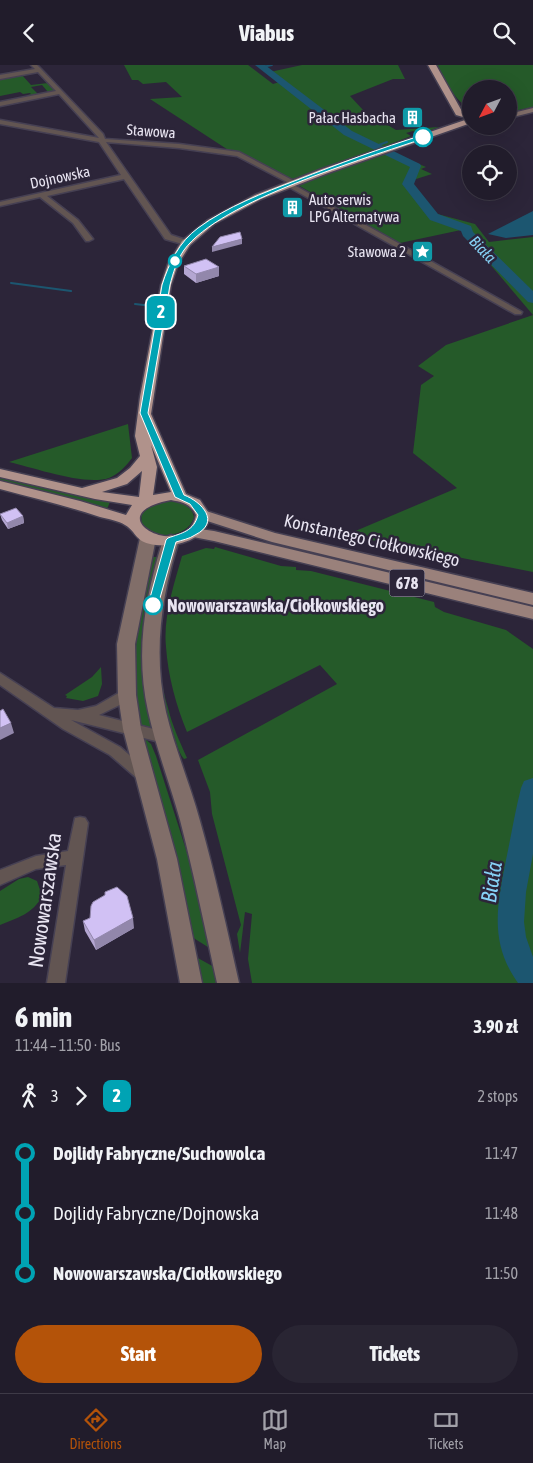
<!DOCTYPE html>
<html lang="en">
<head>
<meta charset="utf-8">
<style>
  :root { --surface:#211c2b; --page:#292533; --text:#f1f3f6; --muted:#a2a1a9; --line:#3e3a47; --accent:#b45309 }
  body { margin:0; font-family:"Asap Condensed",sans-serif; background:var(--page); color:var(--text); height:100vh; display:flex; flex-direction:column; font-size:19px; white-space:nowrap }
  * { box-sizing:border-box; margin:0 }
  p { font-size:16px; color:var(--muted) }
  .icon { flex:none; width:28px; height:28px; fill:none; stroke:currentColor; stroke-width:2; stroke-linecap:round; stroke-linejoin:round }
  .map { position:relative; height:918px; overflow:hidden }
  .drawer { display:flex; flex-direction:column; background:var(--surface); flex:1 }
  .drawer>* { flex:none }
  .badge { padding:0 10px; border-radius:8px; font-size:18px; line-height:32px }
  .needle { width:32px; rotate:229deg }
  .buttons { position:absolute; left:462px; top:15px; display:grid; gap:10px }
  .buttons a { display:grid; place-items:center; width:55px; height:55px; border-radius:50%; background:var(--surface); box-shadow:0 5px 20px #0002,0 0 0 1px var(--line); font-size:25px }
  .map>.badge { position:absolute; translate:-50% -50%; box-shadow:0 0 0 2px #fff }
  .legs { display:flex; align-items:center; gap:8px; height:55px; padding:0 15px; font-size:16px }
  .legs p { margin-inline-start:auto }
  .headline { display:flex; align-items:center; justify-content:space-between; height:85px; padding:0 15px }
  h1 { font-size:28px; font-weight:800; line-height:38px }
  .action { display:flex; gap:10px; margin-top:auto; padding:10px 15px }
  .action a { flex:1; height:58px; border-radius:30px; background:var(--accent); color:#fff; font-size:20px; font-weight:800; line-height:58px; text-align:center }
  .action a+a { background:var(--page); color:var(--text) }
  ul { padding:0 15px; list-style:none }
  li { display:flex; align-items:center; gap:18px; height:60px; font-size:19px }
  li i { display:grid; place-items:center; width:8px; height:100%; margin:0 6px; background:currentColor }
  li i::after { content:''; width:12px; height:12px; margin:-6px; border:4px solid; border-radius:50%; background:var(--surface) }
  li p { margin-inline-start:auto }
  li:first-child i { background:linear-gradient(#0000 50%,currentColor 0) }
  li:last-child i { background:linear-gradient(currentColor 50%,#0000 0) }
  header { display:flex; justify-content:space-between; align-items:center; height:65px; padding:0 15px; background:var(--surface); font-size:22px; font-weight:800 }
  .menu { display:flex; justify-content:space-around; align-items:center; height:70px; border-top:1px solid var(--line); background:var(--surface); font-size:14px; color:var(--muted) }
  .menu a { display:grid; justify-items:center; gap:2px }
  .menu .current { color:var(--accent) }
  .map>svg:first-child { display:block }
  .green { fill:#255a29 }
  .water { fill:#1c5670 }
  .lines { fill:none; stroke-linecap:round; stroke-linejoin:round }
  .stream { stroke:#1c5670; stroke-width:2 }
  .river { fill:#1c5670; fill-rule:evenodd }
  .street-casing { stroke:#464053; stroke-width:3 }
  .secondary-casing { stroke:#464053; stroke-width:3 }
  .primary-casing { stroke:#464053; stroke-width:3 }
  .highway-casing { stroke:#464053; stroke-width:3 }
  .street { fill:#625552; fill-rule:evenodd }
  .secondary { fill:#816e69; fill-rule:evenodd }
  .primary { fill:#9a817b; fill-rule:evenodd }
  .highway { fill:#b0928b; fill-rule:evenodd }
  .wall { fill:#b4a6d2 }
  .shaded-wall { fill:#9287ab }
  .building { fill:#d1c1f4; stroke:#9287ab }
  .line-1 { fill:#00a3b4; stroke:#fff }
  .stop-1-dot { fill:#fff; stroke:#00a3b4; stroke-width:2.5 }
  .labels { text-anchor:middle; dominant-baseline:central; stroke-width:5; stroke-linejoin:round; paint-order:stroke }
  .far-poi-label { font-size:15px; fill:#e8e4f1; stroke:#2c2539; text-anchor:end }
  .far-street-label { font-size:15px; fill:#e8e4f1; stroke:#2c2539 }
  .far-water-label { font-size:16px; font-style:italic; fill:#86d1f5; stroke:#2c2539 }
  .shield { fill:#2c2539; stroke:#b0abba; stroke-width:1 }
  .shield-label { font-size:16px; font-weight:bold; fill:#e8e4f1 }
  .street-label { font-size:18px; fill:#e8e4f1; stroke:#2c2539 }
  .stop-label { font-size:18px; font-weight:bold; fill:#e8e4f1; stroke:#2c2539; text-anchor:start }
  .near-street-label { font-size:21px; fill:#e8e4f1; stroke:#2c2539 }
  .near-water-label { font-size:22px; font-style:italic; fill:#86d1f5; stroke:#2c2539 }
</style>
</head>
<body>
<header><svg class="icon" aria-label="back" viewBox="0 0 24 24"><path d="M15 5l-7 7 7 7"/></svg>Viabus<svg class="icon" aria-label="search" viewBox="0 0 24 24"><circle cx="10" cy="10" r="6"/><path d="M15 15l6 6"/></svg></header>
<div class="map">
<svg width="533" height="918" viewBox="0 0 533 918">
  <rect width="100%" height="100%" fill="#2c2539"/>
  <path class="green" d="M124 0H248L273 19 283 16 270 7 302 0H398L405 14H393L350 31 364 46 396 65 439 62 420 69 413 66 406 68 411 71 381 83 426 102 421 104 432 109 413 115 409 120 430 147 475 159 489 177 533 172V507L346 470 457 423 413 388 421 320 434 311 418 301 446 280 533 250 461 165 400 178 296 119 287 117 239 92 150 34 182 32 166 17 143 19 138 15H132Z
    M435 0H533V42L509 47V24H471V44C457 39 443 13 435 0Z
    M22 10 31 20 48 18 56 27 39 28 48 27 42 20 31 22 38 29 29 31 28 30 31 29 30 28 23 29 20 27 0 31V14Z
    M128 359 132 393C126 401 119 409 109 413 85 421 35 403 9 397Z
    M0 413 82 432 110 437 107 444 0 416Z
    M164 436C176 436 191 437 194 452 190 468 167 474 152 468 149 466 145 463 142 461L141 449 146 443Z
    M215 482 281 501 296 502V505L311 506 434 537 435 542 444 547 506 565 533 584V918H252L248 894 252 849 245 847 240 888 237 869 241 860 212 749 210 727 198 695 337 619 320 600 187 667C176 640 168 611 166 582 163 552 174 519 182 491L206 483 214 484Z
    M153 492H159C154 510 148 527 145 545 137 587 144 627 155 667L141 661C129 597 137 554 153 492Z
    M167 510 169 511C159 557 154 596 168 643 172 660 180 677 187 693L184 694C178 687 176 675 172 666 152 612 154 566 167 510Z
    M101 602 102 619 98 631 83 636 66 633 67 631 65 630 92 612Z
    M143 672 151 679 156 691 198 822 211 884 192 872Z
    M28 812 37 816 42 831C33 849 17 853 0 860V826L19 814Z
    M196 892 214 902 217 918H201Z"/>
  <path class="water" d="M533 146V170L506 173 488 169Z"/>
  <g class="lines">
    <path class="stream" d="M262 2 272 0
      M376 81 387 77
      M11 218 71 226
      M135 239 152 241"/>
    <path class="river" d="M255 0H265L352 66 420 99 421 101 414 119 438 149 471 161 473 167 533 226V238L528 237 463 171 461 166 430 155 402 119 410 102 344 70Z
      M533 713V789L526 827 524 857 526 872 533 892V918H518C489 877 497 841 506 795 511 771 515 747 521 723L524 716Z"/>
    <defs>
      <path id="street" d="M31 0H37L41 4 103 69 105 74 179 79 239 87 296 117 297 118 294 120 522 247 521 249H515L287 121 286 120 289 118 237 91 179 83 106 77 171 170 189 176 190 178 186 180 165 174 124 114 47 131 78 155 93 174 89 176H86L73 158 40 132 0 141V137L121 110 99 77 0 59V55L99 73 59 29 0 41V37L56 26 38 7 0 14V10L35 4Z
        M0 608 54 643 78 645 96 641 122 626 127 625 132 626 134 630 132 634 99 650 169 668 171 672 169 676 164 678 71 655 120 682 149 707 151 711 149 715 144 717 139 715 110 690 63 664 0 620Z
        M80 752 85 753 88 758 65 918H47L66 800 36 804 0 820V805L36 791 68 786 75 753Z"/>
      <path id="secondary" d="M533 43V47L509 53V49Z
        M148 468 153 470 156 473 135 579 136 630 141 664 177 794 202 918H180L157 794 123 664 118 630 117 579 140 473 143 470Z
        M171 470 176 472 179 475C161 532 153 588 166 647 175 684 190 719 200 756 215 809 227 864 239 918H217C205 864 194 809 180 755 170 719 156 683 148 646 135 587 145 532 163 475L166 472Z"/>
      <path id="primary" d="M203 445 275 468 533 528V540L272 477 198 453 196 450 198 447Z
        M193 463 214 466 533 542V554L214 476 188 471 185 468 188 465Z"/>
      <path id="highway" d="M428 0H436L464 50 463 52 456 50Z
        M465 55H471V58L328 108 261 134 214 159 190 180 178 199 171 220 151 349 186 429 200 435 210 450C206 475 178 482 156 480 135 478 137 467 125 460 119 456 108 454 100 452 67 441 34 433 0 424V416L80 436 126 450 132 440 95 434 0 412V404L82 423 117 413 130 403 140 391 135 371 140 332 161 220 168 199 182 176 208 155 255 130 322 104ZM151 380 171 427 153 430 157 402ZM142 406 139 432 102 427 127 419ZM171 435C182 437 191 439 196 450 187 499 92 450 171 435Z"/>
    </defs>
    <use href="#street" class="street-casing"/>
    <use href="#secondary" class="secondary-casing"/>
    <use href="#primary" class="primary-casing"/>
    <use href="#highway" class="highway-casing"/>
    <use href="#street" class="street"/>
    <use href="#secondary" class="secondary"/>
    <use href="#primary" class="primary"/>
    <use href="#highway" class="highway"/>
  </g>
  <path class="wall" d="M184 201 219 202V211L196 218 184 209Z
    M0 449 23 451 24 458 8 464 2 455Z
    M90 853 134 863 96 885 85 866 83 856Z"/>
  <path class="shaded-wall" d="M242 174V179L212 187V182Z
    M219 202V211L196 218V209Z
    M23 451 24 458 8 464 7 458Z
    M11 658 14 668 0 675V663Z
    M133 853 134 863 96 885 94 875Z"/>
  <path class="building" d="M240 167 242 174 212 182 220 172Z
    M206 194 219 202 196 209 184 201Z
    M16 443 23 451 7 458 0 449Z
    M3 644 11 658 0 663V646Z
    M117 822 127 831 133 853 94 875 83 856 90 853 91 841 93 837 105 830V827Z"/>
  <path class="line-1" d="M423 70 425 73C365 94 221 135 184 185 177 195 173 208 170 220L148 348 184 430C202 437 221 457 195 470 189 474 182 475 176 477L158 540 157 543H149L148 540 166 475 168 473C182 468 194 466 198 450L190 439 175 432 140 348 162 220C169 198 179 177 198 163 228 141 263 128 297 115 338 99 381 83 423 70Z"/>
  <defs>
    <symbol id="building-square" viewBox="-11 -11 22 22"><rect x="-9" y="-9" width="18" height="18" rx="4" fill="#0f9aa8" stroke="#2c2539"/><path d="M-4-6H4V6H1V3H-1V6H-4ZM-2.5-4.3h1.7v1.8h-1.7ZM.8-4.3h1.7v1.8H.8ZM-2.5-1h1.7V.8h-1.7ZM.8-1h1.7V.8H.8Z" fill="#fff"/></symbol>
    <symbol id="sight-square" viewBox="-11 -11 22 22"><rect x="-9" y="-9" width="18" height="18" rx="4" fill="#0f9aa8" stroke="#2c2539"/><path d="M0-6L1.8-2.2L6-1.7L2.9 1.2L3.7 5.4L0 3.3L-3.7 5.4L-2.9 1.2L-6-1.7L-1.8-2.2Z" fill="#fff"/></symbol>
  </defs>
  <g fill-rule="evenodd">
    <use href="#building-square" x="400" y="40" width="25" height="25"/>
    <use href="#building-square" x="280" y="130" width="25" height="25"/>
    <use href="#sight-square" x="410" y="174" width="25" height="25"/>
  </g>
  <g class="stop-1-dot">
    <circle cx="423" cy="72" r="9"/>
    <circle cx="175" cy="196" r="6"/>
    <circle cx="153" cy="540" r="9"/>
  </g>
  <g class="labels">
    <g class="far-poi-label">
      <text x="396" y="52">Pałac Hasbacha</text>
      <text x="309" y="134" text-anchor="start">Auto serwis<tspan x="309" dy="17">LPG Alternatywa</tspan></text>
      <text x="406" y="186">Stawowa 2</text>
    </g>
    <g class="far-street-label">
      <text transform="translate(151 66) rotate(4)">Stawowa</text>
      <text transform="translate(60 112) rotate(-12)">Dojnowska</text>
    </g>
    <g class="far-water-label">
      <text transform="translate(483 184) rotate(46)">Biała</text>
    </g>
    <rect class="shield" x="389.5" y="504.5" width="35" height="27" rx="4"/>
    <g class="shield-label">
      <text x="407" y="518">678</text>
    </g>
    <g class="street-label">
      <text transform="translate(372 475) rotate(13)">Konstantego Ciołkowskiego</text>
    </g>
    <g class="stop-label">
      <text x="167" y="540">Nowowarszawska/Ciołkowskiego</text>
    </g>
    <g class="near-street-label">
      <text transform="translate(44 835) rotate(-82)">Nowowarszawska</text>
    </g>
    <g class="near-water-label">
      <text transform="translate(491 817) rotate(-81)">Biała</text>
    </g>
  </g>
</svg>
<div class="buttons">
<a><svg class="needle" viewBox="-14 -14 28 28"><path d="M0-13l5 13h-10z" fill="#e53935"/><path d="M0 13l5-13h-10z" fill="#a2a1a9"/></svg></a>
<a><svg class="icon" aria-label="locate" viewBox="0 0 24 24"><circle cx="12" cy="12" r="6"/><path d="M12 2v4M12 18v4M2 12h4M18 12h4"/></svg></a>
</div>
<b class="badge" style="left:161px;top:247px;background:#00a3b4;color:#fff">2</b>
</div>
<section class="drawer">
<div class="headline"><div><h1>6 min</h1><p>11:44 – 11:50 · Bus</p></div><b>3.90 zł</b></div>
<div class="legs"><svg class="icon" aria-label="walk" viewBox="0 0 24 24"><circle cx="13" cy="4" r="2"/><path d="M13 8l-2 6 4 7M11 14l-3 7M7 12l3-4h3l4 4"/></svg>3<svg class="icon" aria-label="forward" viewBox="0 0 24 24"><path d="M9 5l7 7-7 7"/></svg><b class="badge" style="background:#00a3b4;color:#fff">2</b><p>2 stops</p></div>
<ul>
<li><i style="color:#00a3b4"></i><b>Dojlidy Fabryczne/Suchowolca</b><p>11:47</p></li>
<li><i style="color:#00a3b4"></i><span>Dojlidy Fabryczne/Dojnowska</span><p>11:48</p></li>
<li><i style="color:#00a3b4"></i><b>Nowowarszawska/Ciołkowskiego</b><p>11:50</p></li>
</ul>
<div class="action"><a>Start</a><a>Tickets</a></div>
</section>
<nav class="menu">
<a class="current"><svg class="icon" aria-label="directions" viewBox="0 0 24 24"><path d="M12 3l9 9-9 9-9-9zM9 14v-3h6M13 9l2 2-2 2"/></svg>Directions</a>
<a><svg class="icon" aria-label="map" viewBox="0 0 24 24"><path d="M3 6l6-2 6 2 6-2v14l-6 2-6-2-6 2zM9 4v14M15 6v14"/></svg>Map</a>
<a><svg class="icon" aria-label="tickets" viewBox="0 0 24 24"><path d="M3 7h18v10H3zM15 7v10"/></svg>Tickets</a>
</nav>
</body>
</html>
